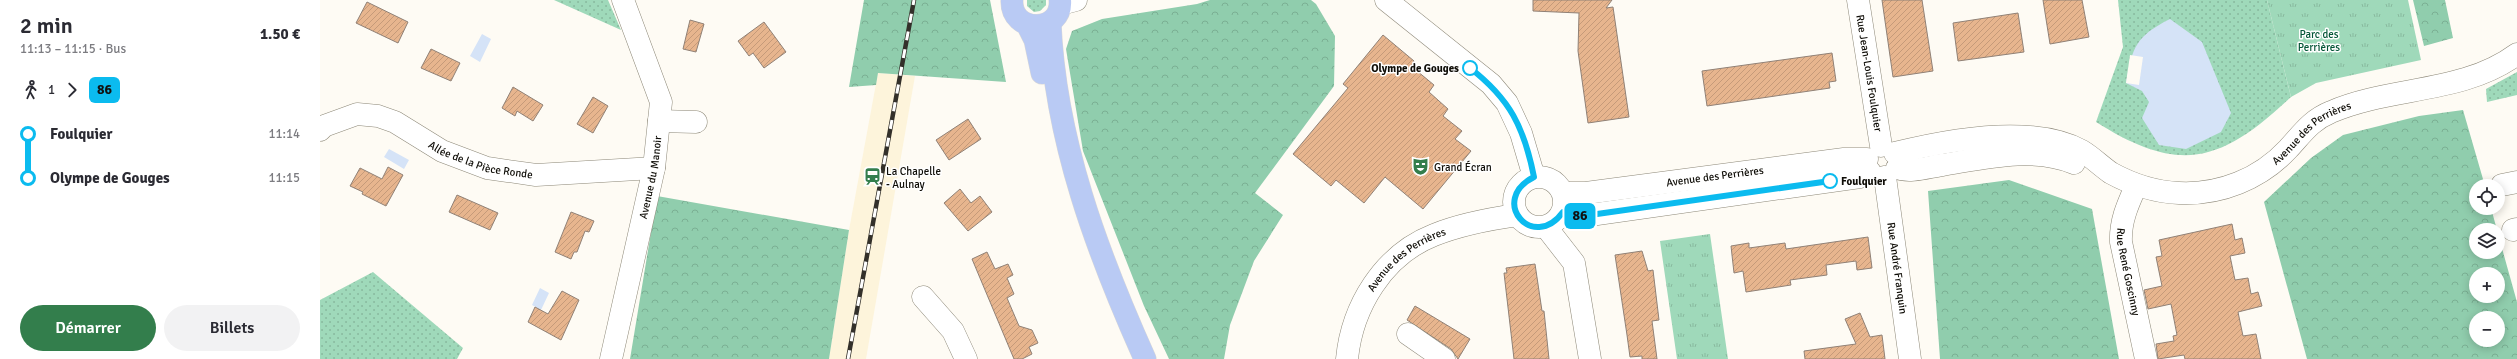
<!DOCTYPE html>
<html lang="fr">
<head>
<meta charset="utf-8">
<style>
  :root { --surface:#fff; --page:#f2f2f3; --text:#2b2b33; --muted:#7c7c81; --accent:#337e4c }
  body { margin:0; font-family:Signika,sans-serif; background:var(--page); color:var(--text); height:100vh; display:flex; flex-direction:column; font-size:15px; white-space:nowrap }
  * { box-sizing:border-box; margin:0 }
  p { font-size:13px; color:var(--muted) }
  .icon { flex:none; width:22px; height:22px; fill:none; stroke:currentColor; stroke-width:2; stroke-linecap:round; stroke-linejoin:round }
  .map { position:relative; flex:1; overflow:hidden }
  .drawer { display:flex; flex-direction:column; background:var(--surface); width:320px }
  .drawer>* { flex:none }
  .badge { padding:0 8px; border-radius:6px; font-size:14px; line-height:26px }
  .fabs { position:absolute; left:2149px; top:179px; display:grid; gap:8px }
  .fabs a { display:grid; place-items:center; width:36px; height:36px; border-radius:50%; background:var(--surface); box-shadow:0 2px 10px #0003; font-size:20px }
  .map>.badge { position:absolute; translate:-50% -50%; box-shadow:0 0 0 2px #fff }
  .legs { display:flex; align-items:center; gap:6px; height:44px; padding:0 20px; font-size:13px }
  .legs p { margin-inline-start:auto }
  .headline { display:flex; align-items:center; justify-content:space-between; height:68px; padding:0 20px }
  h1 { font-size:22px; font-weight:600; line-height:30px }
  .primary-button { display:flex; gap:8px; margin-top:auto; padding:8px 20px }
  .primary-button a { flex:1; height:46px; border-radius:24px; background:var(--accent); color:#fff; font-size:16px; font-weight:600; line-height:46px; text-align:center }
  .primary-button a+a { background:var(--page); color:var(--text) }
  ul { padding:0 20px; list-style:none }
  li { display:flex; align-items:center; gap:14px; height:44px; font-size:15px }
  li i { display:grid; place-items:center; width:6px; height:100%; margin:0 5px; background:currentColor }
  li i::after { content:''; width:10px; height:10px; margin:-5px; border:3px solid; border-radius:50%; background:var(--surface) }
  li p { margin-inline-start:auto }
  li:first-child i { background:linear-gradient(#0000 50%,currentColor 0) }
  li:last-child i { background:linear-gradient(currentColor 50%,#0000 0) }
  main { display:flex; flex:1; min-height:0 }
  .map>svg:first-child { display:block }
  .built { fill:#fdf4db }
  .grass { fill:url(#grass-dots) }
  .forest { fill:url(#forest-crowns); fill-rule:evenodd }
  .park { fill:url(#park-tufts) }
  .water { fill:#d5e3f7 }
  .pier { fill:#fefbf4 }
  .building { fill:url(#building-hatch); stroke:#908176 }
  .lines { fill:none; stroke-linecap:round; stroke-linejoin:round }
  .minor-casing { stroke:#8d8878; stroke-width:23 }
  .major-casing { stroke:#d9d8d7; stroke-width:23 }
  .minor { stroke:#fff; stroke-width:22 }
  .major { stroke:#b9caf4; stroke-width:22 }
  .rail-casing { stroke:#33302a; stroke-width:4.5 }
  .rail { stroke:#fff; stroke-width:3; stroke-dasharray:9; stroke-linecap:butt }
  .line-1-casing { stroke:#fff; stroke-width:9 }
  .line-1 { stroke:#0bbbef; stroke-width:6 }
  .stop-1-dot { fill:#fff; stroke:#0bbbef; stroke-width:2 }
  .labels { text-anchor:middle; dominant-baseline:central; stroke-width:3; stroke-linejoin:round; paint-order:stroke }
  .park-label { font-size:11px; fill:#045537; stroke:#fff }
  .stop-label { font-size:11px; font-weight:bold; fill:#0f0d07; stroke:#fff; text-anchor:end }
  .street-label { font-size:11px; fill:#0f0d07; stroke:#fff }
  .poi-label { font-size:11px; fill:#0f0d07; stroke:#fff; text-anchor:start }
</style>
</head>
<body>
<main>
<section class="drawer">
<div class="headline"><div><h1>2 min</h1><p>11:13 – 11:15 · Bus</p></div><b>1.50 €</b></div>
<div class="legs"><svg class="icon" aria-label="walk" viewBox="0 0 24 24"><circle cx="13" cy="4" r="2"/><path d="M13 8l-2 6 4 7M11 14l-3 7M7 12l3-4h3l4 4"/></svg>1<svg class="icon" aria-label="forward" viewBox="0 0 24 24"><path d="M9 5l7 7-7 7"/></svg><b class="badge" style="background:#0bbbef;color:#111">86</b></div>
<ul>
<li><i style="color:#0bbbef"></i><b>Foulquier</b><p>11:14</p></li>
<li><i style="color:#0bbbef"></i><b>Olympe de Gouges</b><p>11:15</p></li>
</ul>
<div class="primary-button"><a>Démarrer</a><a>Billets</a></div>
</section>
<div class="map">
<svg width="2197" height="359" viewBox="0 0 2197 359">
  <defs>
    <pattern id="grass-dots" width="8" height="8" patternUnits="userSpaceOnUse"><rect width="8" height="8" fill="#9fd9ba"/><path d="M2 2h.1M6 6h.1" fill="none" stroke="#88b99e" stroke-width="1.8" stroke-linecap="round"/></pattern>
    <pattern id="forest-crowns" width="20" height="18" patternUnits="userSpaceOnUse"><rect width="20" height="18" fill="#90cdad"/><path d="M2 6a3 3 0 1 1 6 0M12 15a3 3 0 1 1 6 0" fill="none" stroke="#7baf93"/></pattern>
    <pattern id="park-tufts" width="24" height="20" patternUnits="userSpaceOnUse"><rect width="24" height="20" fill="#9fd9ba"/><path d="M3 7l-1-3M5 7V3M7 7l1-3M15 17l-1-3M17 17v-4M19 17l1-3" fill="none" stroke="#88b99e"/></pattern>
    <pattern id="building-hatch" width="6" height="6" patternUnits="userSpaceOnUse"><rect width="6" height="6" fill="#e7b58e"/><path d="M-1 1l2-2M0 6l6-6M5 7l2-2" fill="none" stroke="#c59a79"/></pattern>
  </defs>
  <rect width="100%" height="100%" fill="#fefbf4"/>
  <path class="built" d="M558 73 595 76 546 359H509L529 230Z"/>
  <path class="grass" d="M234 0H288L301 30Z
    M707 0H726V5L720 11 714 12 707 6Z
    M1798 0H1947L1971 97C1901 163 1860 175 1776 122L1803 47Z
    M2197 72V95L2167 102 2166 89Z
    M53 272 143 348 137 359H0V300Z"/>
  <path class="forest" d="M544 0H670L686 82 558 73 556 85 529 87Z
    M890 0H991L996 4 1015 36 1014 86 935 193 963 215 934 261 910 325 904 359H849L824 306 763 151 746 49 752 31 782 19 877 4Z
    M2093 0H2125L2133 38 2104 46Z
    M2143 110 2165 186H2156V208H2171L2177 230H2156V252H2178V234L2197 302V359H1987L1944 202 1991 158 2023 135 2099 116ZM2156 274H2178V296H2156ZM2156 318H2178V340H2156Z
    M1689 180 1772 209 1799 359H1620L1608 191Z
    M337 196 529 230 509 359H310Z"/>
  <path class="park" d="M1947 0H2088L2101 60 1996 83 1971 97Z
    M1390 234 1408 359H1357L1340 241Z"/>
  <path class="water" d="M1850 19 1882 42 1911 113 1901 132 1866 149 1839 145 1822 118 1829 102 1822 91 1806 83C1812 47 1816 36 1850 19Z
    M162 34 171 39 160 62 150 56Z
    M69 149 89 160 84 169 64 157Z
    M220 288 229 293 221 310 212 305Z"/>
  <path class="pier" d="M1810 55 1823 57 1819 85 1806 83Z"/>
  <path class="building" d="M1213 0H1292L1286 8 1293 7 1309 117 1268 123 1258 51 1259 13 1213 11Z
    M1562 0H1602L1613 71 1573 77Z
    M1723 0H1762L1769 37 1730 44Z
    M47 2 88 22 78 43 36 23Z
    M1698 13 1704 52 1638 61 1633 23Z
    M370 20 384 24 376 52 363 49Z
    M444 22 466 52 444 68 433 53 429 56 418 41Z
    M1063 35 1094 61 1091 66 1114 85 1109 92 1128 109 1123 116 1142 131 1135 139 1151 151 1103 209 1065 177 1044 203 1016 180 1011 186 973 154 1028 88 1023 84Z
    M111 49 140 63 131 81 101 68Z
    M1512 53 1516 81 1509 82 1510 88 1387 106 1382 71Z
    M193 87 223 105 213 121 197 111 195 116 182 108Z
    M273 97 288 106 273 133 257 124Z
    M648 119 661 139 629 160 616 140Z
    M68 167 83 175 66 206 42 194 43 192 30 186 40 168 62 179Z
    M640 189 651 203 660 196 672 212 648 231 624 203Z
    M137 195 178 213 170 230 129 212Z
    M251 212 274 221 269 232 265 231 257 252H254L251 259 235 252Z
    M1912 224 1915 240 1922 238 1925 253 1910 256 1915 280 1928 278 1931 294 1938 292 1942 306 1918 312 1923 336 1936 334 1941 359H1865L1864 355 1838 359 1836 344 1854 341 1853 336 1857 335 1851 304 1828 309 1824 290 1842 286 1836 257 1842 256 1839 240Z
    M1548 237 1552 268 1537 270 1536 261 1506 265 1507 275 1470 280 1471 285 1426 292 1423 271 1414 273 1411 246 1429 243V248L1465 243 1466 249Z
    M1322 251 1328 271 1333 270 1339 320 1332 321 1337 359H1322V356L1310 357 1307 335 1295 255Z
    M667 252 675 269 688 264 693 275 687 278 694 294 687 298 699 326 712 330 718 343 709 347 712 354 702 359H694L652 259Z
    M1215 264 1222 311H1224L1229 359H1194L1184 273H1187L1186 268Z
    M242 291 259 300 241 340 208 322 215 307 228 314Z
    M1095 306 1150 339 1138 359 1131 349 1087 320Z
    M1540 313 1550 337 1562 335 1565 359H1485L1484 351 1536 344 1525 319Z"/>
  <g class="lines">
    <defs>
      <g id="minor">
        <path d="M1066 0 1171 84 1187 103 1201 133 1214 177"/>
        <path id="s1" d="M1538 0 1561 146"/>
        <path d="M741 4 756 0"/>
        <path d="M339 121 376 122"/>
        <path id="s2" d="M0 130 4 126 37 114 58 116 75 122 122 151 167 168 216 175 334 168"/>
        <path id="s3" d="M1575 153C1627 140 1713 124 1762 151 1772 157 1781 166 1791 173 1813 185 1834 192 1859 193 1900 195 1940 179 1968 149 1982 134 1991 120 2011 112 2071 86 2143 94 2197 54"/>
        <path d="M1577 168C1590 173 1608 167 1622 165 1665 158 1712 146 1754 163"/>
        <circle cx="1219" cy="202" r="25"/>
        <path id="s4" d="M1565 177 1590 359"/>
        <path d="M2182 185 2197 182"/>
        <path id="s5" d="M1816 186C1808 204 1800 221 1801 242L1826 359"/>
        <path id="s6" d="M1244 193H1266L1524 159H1547"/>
        <path d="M1243 213 1270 215 1540 177 1550 172"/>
        <path d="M1226 227 1254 263 1270 359"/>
        <path d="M2193 230 2197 229"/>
        <path d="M603 297 633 331 646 359"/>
        <path d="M1088 334 1124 359"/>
        <path id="s7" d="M291 359 334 168 341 102 303 0"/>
        <path id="s8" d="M1027 359C1032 307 1063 255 1114 235 1141 224 1169 219 1197 215"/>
      </g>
      <path id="major" d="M692 0C690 34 743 34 740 0
        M730 22C735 140 777 252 825 359
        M708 26 715 40 722 73"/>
    </defs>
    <use href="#minor" class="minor-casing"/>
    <use href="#major" class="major-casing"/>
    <use href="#minor" class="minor"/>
    <use href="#major" class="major"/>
    <defs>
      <path id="rail" d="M528 359 594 0"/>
    </defs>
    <use href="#rail" class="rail-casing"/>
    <use href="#rail" class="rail"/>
  </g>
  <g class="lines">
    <defs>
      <path id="line-1" d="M1150 68C1190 99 1204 127 1214 177 1168 200 1213 253 1243 212L1270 215 1510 181"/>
    </defs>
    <use href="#line-1" class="line-1-casing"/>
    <use href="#line-1" class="line-1"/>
  </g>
  <defs>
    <symbol id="theatre-bare" viewBox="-9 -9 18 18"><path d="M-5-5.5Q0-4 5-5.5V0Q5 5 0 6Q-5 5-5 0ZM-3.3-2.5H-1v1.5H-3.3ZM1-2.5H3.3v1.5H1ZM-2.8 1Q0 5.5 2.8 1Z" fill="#337e4c" stroke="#fff" stroke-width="2.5" paint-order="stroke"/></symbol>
    <symbol id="station-bare" viewBox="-9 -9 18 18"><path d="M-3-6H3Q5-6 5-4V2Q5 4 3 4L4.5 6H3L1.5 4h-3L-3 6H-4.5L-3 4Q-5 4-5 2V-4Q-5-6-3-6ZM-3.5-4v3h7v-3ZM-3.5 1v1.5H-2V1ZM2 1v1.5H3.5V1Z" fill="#337e4c" stroke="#fff" stroke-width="2.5" paint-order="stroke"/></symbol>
  </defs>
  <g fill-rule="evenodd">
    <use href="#theatre-bare" x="1088" y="154" width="25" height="25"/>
    <use href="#station-bare" x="540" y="164" width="25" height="25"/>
  </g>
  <g class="stop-1-dot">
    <circle cx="1150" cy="68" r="7"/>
    <circle cx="1510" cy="181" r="7"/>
  </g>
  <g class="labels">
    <g class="park-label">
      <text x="1999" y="34">Parc des<tspan x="1999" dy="13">Perrières</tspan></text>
    </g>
    <g class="stop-label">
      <text x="1139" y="68">Olympe de Gouges</text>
      <text x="1521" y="181" text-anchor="start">Foulquier</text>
    </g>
    <g class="street-label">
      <text stroke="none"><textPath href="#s1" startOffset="74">Rue Jean-Louis Foulquier</textPath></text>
      <text stroke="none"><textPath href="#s3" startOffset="449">Avenue des Perrières</textPath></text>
      <text stroke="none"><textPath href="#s2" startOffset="175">Allée de la Pièce Ronde</textPath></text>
      <text stroke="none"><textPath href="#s6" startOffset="152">Avenue des Perrières</textPath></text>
      <text stroke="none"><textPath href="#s7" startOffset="186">Avenue du Manoir</textPath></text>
      <text stroke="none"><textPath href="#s8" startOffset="122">Avenue des Perrières</textPath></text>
      <text stroke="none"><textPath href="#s4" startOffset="92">Rue André Franquin</textPath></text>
      <text stroke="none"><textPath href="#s5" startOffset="89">Rue René Goscinny</textPath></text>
    </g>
    <g class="poi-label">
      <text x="1114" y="167">Grand Écran</text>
      <text x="566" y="171">La Chapelle<tspan x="566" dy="13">- Aulnay</tspan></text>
    </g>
  </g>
</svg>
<div class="fabs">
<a><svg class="icon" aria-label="locate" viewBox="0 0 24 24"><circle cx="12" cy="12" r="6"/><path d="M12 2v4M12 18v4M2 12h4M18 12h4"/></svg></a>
<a><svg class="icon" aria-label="layers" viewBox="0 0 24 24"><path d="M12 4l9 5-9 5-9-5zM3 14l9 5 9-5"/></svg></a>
<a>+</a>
<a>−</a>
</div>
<b class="badge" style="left:1260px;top:216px;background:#0bbbef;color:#111">86</b>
</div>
</main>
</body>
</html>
